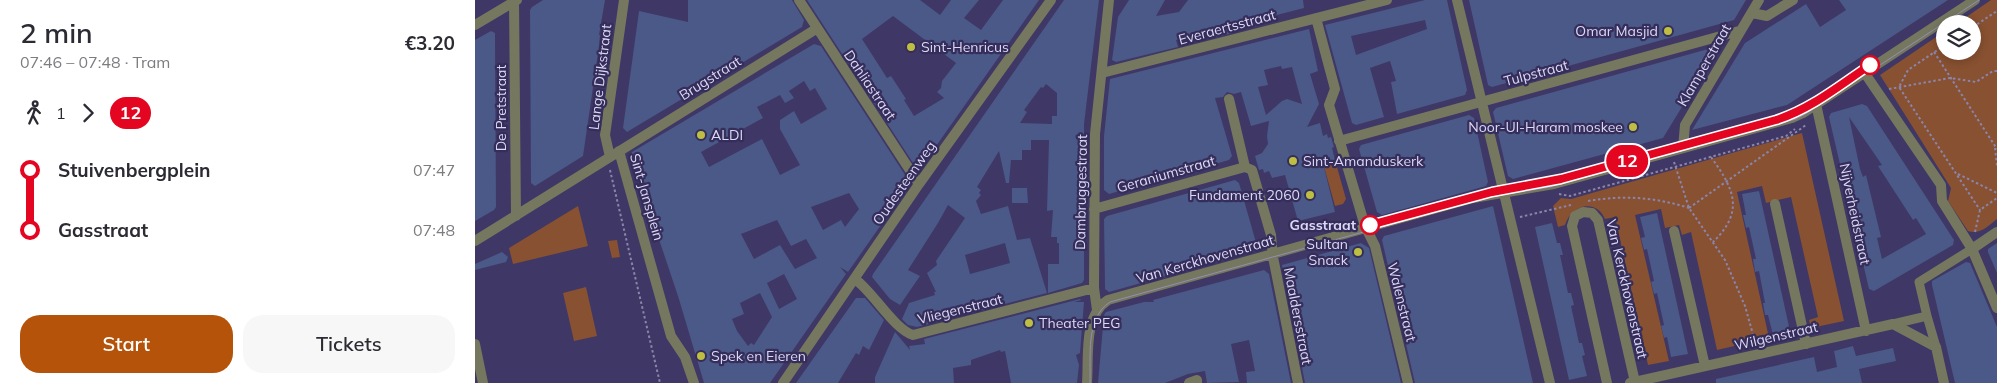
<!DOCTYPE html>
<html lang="en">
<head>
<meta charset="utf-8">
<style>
  :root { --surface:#fff; --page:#f7f7f7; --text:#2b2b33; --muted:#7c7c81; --accent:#b45309 }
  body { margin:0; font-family:Mulish,sans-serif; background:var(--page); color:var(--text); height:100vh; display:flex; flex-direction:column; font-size:19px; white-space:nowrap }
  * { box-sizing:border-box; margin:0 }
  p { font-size:16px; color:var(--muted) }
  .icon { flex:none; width:28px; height:28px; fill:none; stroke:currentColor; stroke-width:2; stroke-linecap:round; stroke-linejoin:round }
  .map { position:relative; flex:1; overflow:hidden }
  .drawer { display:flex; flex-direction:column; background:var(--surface); width:475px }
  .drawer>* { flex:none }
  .badge { padding:0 10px; border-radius:16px; font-size:18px; line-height:32px }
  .tools { position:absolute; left:1461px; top:15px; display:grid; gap:10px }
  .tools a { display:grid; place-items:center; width:45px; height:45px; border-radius:50%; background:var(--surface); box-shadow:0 2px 8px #0003; font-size:25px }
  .map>.badge { position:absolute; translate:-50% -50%; box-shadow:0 0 0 2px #fff }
  .legs { display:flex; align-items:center; gap:8px; height:55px; padding:0 20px; font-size:16px }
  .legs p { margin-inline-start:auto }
  .overview { display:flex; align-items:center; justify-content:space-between; height:85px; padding:0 20px }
  h1 { font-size:28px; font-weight:600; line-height:38px }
  .primary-button { display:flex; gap:10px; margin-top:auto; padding:10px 20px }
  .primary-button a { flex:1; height:58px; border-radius:20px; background:var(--accent); color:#fff; font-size:20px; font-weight:600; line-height:58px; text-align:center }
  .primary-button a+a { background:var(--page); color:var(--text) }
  ul { padding:0 20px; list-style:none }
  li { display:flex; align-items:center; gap:18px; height:60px; font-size:19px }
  li i { display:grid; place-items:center; width:8px; height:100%; margin:0 6px; background:currentColor }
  li i::after { content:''; width:12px; height:12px; margin:-6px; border:4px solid; border-radius:50%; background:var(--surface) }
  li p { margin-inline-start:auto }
  li:first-child i { background:linear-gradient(#0000 50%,currentColor 0) }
  li:last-child i { background:linear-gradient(currentColor 50%,#0000 0) }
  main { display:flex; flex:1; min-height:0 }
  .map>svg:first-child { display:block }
  .green { fill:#885131 }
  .building { fill:#4a5987; fill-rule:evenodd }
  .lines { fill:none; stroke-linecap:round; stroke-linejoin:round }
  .path { stroke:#8b85ab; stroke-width:2; stroke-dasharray:2.5 2.5; stroke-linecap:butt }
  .pedestrian { stroke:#76775f; stroke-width:9 }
  .minor { stroke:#76775f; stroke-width:10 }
  .tertiary { stroke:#76775f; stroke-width:10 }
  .tram { stroke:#938eb3; stroke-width:1 }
  .line-1-casing { stroke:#fff; stroke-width:11 }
  .line-1 { stroke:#e40521; stroke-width:8 }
  .poi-dot { fill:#bebf42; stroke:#352d5a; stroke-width:2 }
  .stop-1-dot { fill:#fff; stroke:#e40521; stroke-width:2.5 }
  .labels { text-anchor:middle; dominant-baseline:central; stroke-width:4.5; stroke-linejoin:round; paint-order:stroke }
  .street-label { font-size:14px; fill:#dcd9f6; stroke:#352d5a }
  .poi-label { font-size:14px; fill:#dcd9f6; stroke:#352d5a; text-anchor:start }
  .stop-label { font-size:14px; font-weight:bold; fill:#dcd9f6; stroke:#352d5a; text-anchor:end }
</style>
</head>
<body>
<main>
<section class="drawer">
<div class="overview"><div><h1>2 min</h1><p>07:46 – 07:48 · Tram</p></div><b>€3.20</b></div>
<div class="legs"><svg class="icon" aria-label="walk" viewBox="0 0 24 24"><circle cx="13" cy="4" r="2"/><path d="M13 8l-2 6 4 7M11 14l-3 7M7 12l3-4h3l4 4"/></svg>1<svg class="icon" aria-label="forward" viewBox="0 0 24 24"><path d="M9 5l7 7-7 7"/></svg><b class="badge" style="background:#e40521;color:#fff">12</b></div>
<ul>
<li><i style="color:#e40521"></i><b>Stuivenbergplein</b><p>07:47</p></li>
<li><i style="color:#e40521"></i><b>Gasstraat</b><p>07:48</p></li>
</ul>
<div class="primary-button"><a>Start</a><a>Tickets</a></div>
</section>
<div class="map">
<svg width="1522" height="383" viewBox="0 0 1522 383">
  <rect width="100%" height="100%" fill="#3f3765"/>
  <path class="green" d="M1516 0H1522V219C1513 226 1505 235 1493 231L1473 201 1476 188 1405 75 1470 31V51H1498V24H1481Z
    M1327 133 1369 321 1336 328 1334 320 1343 317 1316 197 1291 203 1287 186 1262 192 1294 338 1242 350 1216 232 1207 235 1204 225 1190 228 1186 209 1160 215 1194 361 1173 365 1140 217 1130 219C1121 198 1096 205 1090 225L1083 227 1078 206 1086 198 1096 199Z
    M860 160 871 199 868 204 860 206 848 163Z
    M103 206 113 246 38 264 34 248Z
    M142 240 145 257 137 258 133 241Z
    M111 287 122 336 99 341 88 293Z"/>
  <path class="building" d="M68 0H130L124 35H125L124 46 108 156 60 186 56 183 55 10 57 7Z
    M213 0H317L329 20 327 27 152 132 148 128 164 11 213 22Z
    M332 0H445L465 15 476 0H504L489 18 506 30 528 0H564L447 166H440ZM418 16 481 63 467 81 466 88 462 92 469 98 439 116 429 100 431 99 416 76 412 78 387 39Z
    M589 0H624L609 124V280L607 283 573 293V264H584V243H582V237H576L578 210 572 211 574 140H556V150H547V160H536L534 183H531L524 151 502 187 506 190 504 193 506 195 501 201 506 214 533 206 542 240 555 238 572 293 442 327 433 325 427 319 434 303 460 295 459 292H461L452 273 462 265 461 261 490 218 473 205 463 223 433 270 445 276 425 305 415 299 397 277 398 274ZM571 84 582 93V116H577V124L545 123 552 112 549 110 566 87 568 88ZM530 243 535 263 495 274 490 255Z
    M654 0H690L681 16 704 12 713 0H828L829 8 755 27 757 33 737 38 736 31 701 40 703 47 641 62 637 60 643 17Z
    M950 0H972L992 90 990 95 922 114 916 82 921 81 915 61 895 68 909 117 881 125 877 123 850 25ZM950 20 952 29 881 55 876 36Z
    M994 0H1271L1259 20 1017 87 1013 85Z
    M1364 0H1473L1312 105 1217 130 1270 43 1331 4 1345 27 1371 10Z
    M834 29 843 71 835 74 844 104 832 127 845 123 848 136 852 134 853 138 856 137 859 147 857 148 860 160 848 163 860 212 823 221 810 175 797 178 794 171 789 173 788 169 784 170 780 156 787 153 793 144 792 136 794 121 776 126 766 92 759 94 752 92 748 97 740 98 757 156 754 160 634 194 629 190V136L635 79ZM806 66 807 69 817 67 827 104 812 99 807 101 791 115 783 87 793 85 789 70Z
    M16 31 20 33 21 207 19 210 0 221V40Z
    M339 44 346 46 434 181V185L373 272 365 267 371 274 295 383H229L203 296 156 156 157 152ZM329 81 335 91 340 88 352 109 326 124 319 111 305 120V129L325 165 305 175 287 139 234 167 226 152 288 118 282 107 305 95 310 103 319 98 314 91ZM374 193 384 209 370 227 366 220 348 230 336 207ZM302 220 316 246 331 239 342 258 320 269 305 245 279 259 266 234ZM309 274 322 299 304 309 292 283ZM285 293 297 317 279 345 276 343 273 346 262 331 257 319 269 314 265 303Z
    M1244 46 1188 138 1038 179 1033 176 1018 112 1021 108Z
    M1387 104 1392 106 1479 240 1478 245 1399 291 1394 289 1354 117 1356 113ZM1374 117 1407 165 1403 166 1438 220 1441 218 1451 234 1407 259 1402 238 1406 237 1391 175 1388 177 1385 169Z
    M994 115 999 118 1013 182 1011 186 907 215 902 212 884 149 886 145Z
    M760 180 764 183 782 246 780 251 634 292 630 289 629 219 632 216Z
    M537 188H552L553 203H537Z
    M1284 191 1315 331 1298 335 1293 315H1290L1288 303H1290L1284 271 1280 272 1278 259H1281L1274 227 1271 228 1268 215H1271L1267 194Z
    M1018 206 1058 383H940L907 240 909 236Z
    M1182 213 1213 354 1196 357 1192 337 1189 338 1186 326 1189 325 1182 293 1179 294 1176 282 1179 281 1172 249 1169 250 1166 238 1170 237 1165 217Z
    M1077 223 1082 243H1085L1088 255H1085L1093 293H1096L1099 305 1096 306 1104 343H1107L1110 355 1107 356 1112 376 1094 380 1060 227Z
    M886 243 894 248 926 383H830L807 265Z
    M1522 243V273L1513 252V249Z
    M27 252 33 257 31 262 0 270V264Z
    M1491 262 1495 263 1522 327V383H1480L1457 285V281Z
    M789 270 794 274 816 383H772L771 372 780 371 774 340 756 344 764 382 732 383 730 371 713 374 690 383H623L629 315 631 312 669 302H679L678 300Z
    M381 298H390L409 320 394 350 388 346 384 355 381 353 363 383H321Z
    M605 299 606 300 599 302H609L605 353 601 355 604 365 602 383H536L530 351 526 352 525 350 496 360V365L478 368 479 383H400V377L420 332 435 350 434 346 450 344 449 339Z
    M1378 346 1381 356 1418 348 1421 361 1384 369 1387 383H1241V379L1339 357 1342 372 1362 367 1359 351Z"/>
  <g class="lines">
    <path class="path" d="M1498 27 1522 11
      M1470 45 1433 70 1424 87 1505 210
      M1459 52 1522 149
      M1414 89 1475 78 1501 82 1518 71H1522
      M1520 148 1522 166
      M1236 157C1259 189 1270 211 1238 242
      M1199 162 1214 208 1250 260 1270 306 1281 345
      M135 170 185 383
      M1483 174 1522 193
      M1084 194 1095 196 1311 136 1320 129
      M1113 201C1148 195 1180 197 1214 208
      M1214 208 1331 125
      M1045 217 1096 205
      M1500 232 1505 210 1522 198"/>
    <path class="pedestrian" d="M1452 316 1461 347
      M1418 324 1452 316 1444 282 1497 249"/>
    <path class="minor" d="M39 0 41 216
      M324 0 444 184
      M982 0 1075 383
      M1277 13 1292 16 1318 0
      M841 18 860 89 854 105 890 226 900 246 933 383
      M1389 72 1466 185 1467 201 1497 249 1522 308
      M627 73 912 0
      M754 99 770 167 777 170 796 235 798 257 823 383
      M1341 104 1391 331
      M864 141 1264 31
      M1208 148 1210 125 1284 0
      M144 151 196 336 210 357 219 383
      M135 157 130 135 149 0
      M1300 204 1331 344
      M619 209 770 167
      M1199 231 1230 366
      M0 241 341 29
      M1497 249 1522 232
      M380 279C398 292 419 329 438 335L619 288
      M622 310 619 288 620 134 634 0
      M308 383 444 184 576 0
      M612 383C614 356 608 316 633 300L998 198 1079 184 1317 118 1328 113 1500 0
      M714 383 722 380V383
      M1132 383 1097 226 1100 216 1108 212 1117 213 1123 220 1160 382
      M1155 383 1418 324 1461 347 1469 383"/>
    <path class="tertiary" d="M0 25 42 0
      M0 344 8 383"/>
    <path class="tram" d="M615 383C616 357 610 318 635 302L1015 197 1075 187 1321 119 1332 113 1504 0"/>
  </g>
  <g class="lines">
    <defs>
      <path id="line-1" d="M895 225 1017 192 1086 179 1301 120C1336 109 1365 85 1395 65"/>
    </defs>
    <use href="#line-1" class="line-1-casing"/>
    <use href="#line-1" class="line-1"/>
  </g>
  <g class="poi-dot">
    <circle cx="1193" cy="31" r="5"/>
    <circle cx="436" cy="47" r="5"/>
    <circle cx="1158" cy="127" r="5"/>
    <circle cx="226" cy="135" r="5"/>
    <circle cx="818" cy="161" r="5"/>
    <circle cx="835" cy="195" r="5"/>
    <circle cx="883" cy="252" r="5"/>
    <circle cx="554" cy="323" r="5"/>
    <circle cx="226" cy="356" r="5"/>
  </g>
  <g class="stop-1-dot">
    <circle cx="1395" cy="65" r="9"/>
    <circle cx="895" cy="225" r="9"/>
  </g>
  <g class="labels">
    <g class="street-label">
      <text transform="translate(752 27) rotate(-15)">Everaertsstraat</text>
      <text transform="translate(1229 65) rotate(-60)">Klamperstraat</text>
      <text transform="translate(1061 73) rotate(-15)">Tulpstraat</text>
      <text transform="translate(125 77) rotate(-83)">Lange Dijkstraat</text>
      <text transform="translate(235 78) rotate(-32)">Brugstraat</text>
      <text transform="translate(395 85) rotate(56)">Dahliastraat</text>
      <text transform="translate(26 108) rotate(-90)">De Pretstraat</text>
      <text transform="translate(691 174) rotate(-16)">Geraniumstraat</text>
      <text transform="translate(429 183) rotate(-55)">Oudesteenweg</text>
      <text transform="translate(606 192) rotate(-89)">Dambruggestraat</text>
      <text transform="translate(172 197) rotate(74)">Sint-Jansplein</text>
      <text transform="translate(1380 214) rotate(78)">Nijverheidstraat</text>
      <text transform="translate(730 259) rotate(-16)">Van Kerckhovenstraat</text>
      <text transform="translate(1152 289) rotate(77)">Van Kerckhovenstraat</text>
      <text transform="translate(927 302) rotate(76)">Walenstraat</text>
      <text transform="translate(485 309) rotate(-14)">Vliegenstraat</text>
      <text transform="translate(823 316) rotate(79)">Maaldersstraat</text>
      <text transform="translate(1301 336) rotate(-13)">Wilgenstraat</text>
    </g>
    <g class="poi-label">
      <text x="1183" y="31" text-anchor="end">Omar Masjid</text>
      <text x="446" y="47">Sint-Henricus</text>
      <text x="1148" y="127" text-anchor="end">Noor-Ul-Haram moskee</text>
      <text x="236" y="135">ALDI</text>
      <text x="828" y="161">Sint-Amanduskerk</text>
      <text x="825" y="195" text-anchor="end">Fundament 2060</text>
      <text x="873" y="244" text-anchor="end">Sultan<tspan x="873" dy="16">Snack</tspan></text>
      <text x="564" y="323">Theater PEG</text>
      <text x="236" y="356">Spek en Eieren</text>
    </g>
    <g class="stop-label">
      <text x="881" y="225">Gasstraat</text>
    </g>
  </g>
</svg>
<div class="tools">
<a><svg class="icon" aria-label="layers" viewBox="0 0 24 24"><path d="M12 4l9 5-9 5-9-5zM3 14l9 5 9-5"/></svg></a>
</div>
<b class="badge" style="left:1152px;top:161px;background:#e40521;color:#fff">12</b>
</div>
</main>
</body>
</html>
